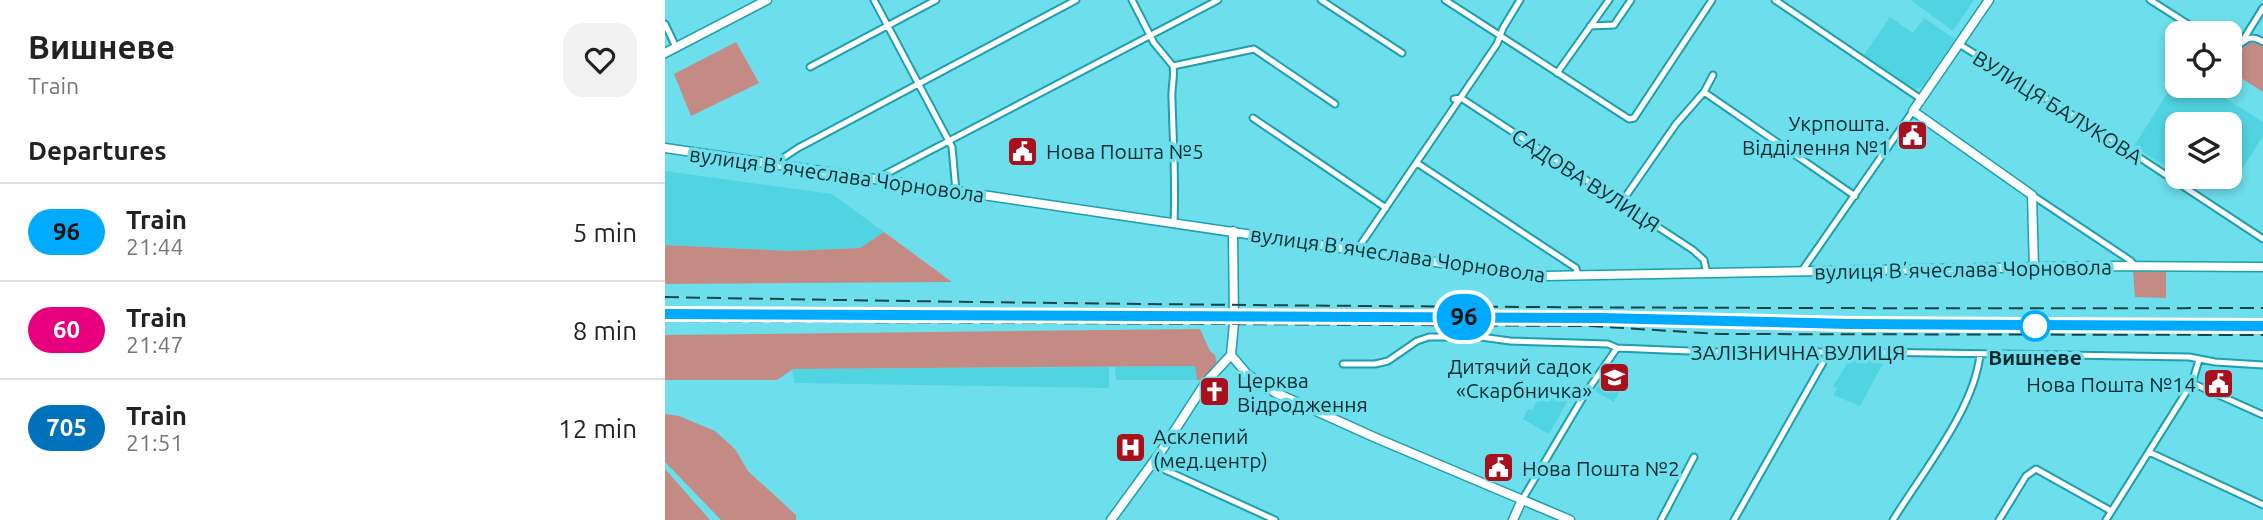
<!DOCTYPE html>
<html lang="en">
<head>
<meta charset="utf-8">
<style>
  :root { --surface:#fff; --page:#f2f2f2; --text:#222; --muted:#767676; --line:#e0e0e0 }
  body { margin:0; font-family:Ubuntu,sans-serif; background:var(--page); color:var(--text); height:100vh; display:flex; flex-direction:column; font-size:26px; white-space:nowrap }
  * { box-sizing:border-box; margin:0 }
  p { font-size:23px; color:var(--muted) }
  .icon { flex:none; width:38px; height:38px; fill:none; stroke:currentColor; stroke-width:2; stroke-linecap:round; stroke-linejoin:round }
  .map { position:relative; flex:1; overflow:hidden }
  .panel { display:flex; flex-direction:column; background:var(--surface); width:665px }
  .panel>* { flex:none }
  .badge { padding:0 14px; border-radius:23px; font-size:24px; line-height:46px }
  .buttons { position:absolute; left:1500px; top:21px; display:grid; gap:14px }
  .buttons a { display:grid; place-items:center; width:77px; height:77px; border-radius:14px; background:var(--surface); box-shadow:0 4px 10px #0003; font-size:35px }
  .map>.badge { position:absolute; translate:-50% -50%; box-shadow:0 0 0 4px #fff }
  h2 { padding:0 28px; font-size:26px; line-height:63px }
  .round { display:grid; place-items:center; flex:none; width:74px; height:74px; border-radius:21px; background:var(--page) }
  .headline { display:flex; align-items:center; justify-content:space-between; height:119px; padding:0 28px }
  h1 { font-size:33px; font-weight:700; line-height:52px }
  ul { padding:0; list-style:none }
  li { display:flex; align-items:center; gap:21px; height:98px; padding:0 28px; border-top:2px solid var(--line) }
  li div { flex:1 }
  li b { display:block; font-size:26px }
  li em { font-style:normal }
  li .badge { min-width:77px; font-weight:700; text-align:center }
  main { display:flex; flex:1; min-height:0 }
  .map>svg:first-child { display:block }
  .built { fill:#50d4e2 }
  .green { fill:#c48b85 }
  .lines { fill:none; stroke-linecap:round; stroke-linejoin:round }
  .street-casing { stroke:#1d9fac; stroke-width:9 }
  .secondary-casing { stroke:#1d9fac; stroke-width:11 }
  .street { stroke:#fff; stroke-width:5 }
  .secondary { stroke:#fff; stroke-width:8 }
  .rail { stroke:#14454a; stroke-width:2; stroke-dasharray:14 7; stroke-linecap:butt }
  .line-casing { stroke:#fff; stroke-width:16 }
  .line { stroke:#0af; stroke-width:10 }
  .stop-dot { fill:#fff; stroke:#0af; stroke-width:3.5 }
  .labels { text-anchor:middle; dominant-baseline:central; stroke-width:7; stroke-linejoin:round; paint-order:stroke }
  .street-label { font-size:21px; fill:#052b2f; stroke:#6ddeeb }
  .poi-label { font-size:21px; fill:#052b2f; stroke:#6ddeeb; text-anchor:start }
  .stop-label { font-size:21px; font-weight:bold; fill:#052b2f; stroke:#6ddeeb }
</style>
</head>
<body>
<main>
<section class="panel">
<div class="headline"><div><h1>Вишневе</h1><p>Train</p></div><a class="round"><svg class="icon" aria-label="heart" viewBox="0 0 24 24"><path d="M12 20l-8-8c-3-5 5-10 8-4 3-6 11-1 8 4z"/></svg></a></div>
<h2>Departures</h2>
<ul>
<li><span class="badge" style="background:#0af;color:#111">96</span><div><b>Train</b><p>21:44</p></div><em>5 min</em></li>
<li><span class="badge" style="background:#e6007e;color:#fff">60</span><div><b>Train</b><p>21:47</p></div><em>8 min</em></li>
<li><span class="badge" style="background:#0072bc;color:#fff">705</span><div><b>Train</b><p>21:51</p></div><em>12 min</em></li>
</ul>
</section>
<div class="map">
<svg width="1598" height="520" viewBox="0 0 1598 520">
  <rect width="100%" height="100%" fill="#6ddeeb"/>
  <path class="built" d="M1246 0H1309L1288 31Z
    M1225 17 1248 33 1259 18 1290 39 1258 87 1250 89 1199 55Z
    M1512 78V86H1541L1598 122V136L1566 187 1550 177H1564V124H1512V174L1469 146Z
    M0 171 167 194 219 232 195 248 124 251 0 245Z
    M1187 356H1222L1195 406 1168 395 1172 388 1168 386Z
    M949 361 966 369 949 402 930 391Z
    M531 366 532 380H451L450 367Z
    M444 367V388L129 383 127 369Z
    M881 385 890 390 888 395 902 402 884 434 858 419 863 409 867 410Z"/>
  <path class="green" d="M71 42 94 83 26 116 9 74Z
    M1584 43H1591L1598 47V92L1565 71V60L1569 62 1579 47Z
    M219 232 287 282 0 284V245L124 251 195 248Z
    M1468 271 1501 272V298L1470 297Z
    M535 329 545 351 550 355 552 365 540 381 532 380 530 366 128 369 112 380H0V335Z
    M0 414 14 416 50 431 70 449 83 471 131 515V520H56L0 462Z
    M0 469 45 520H46H0Z"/>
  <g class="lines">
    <defs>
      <path id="street" d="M209 0 287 147 291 191
        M467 0 489 43 508 66
        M656 0 737 53
        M780 0 964 119 969 118 1047 0
        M1110 0 1256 99
        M1485 0 1537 33
        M0 24 11 47
        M925 26 949 25 966 0
        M1578 40 1598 8
        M1294 44 1457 146 1598 239
        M1564 49H1569C1580 41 1584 33 1598 42
        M508 66 589 49 670 104
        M508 66C510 77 506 87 507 99 508 140 511 181 509 222
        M145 67 271 0
        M892 73 944 0
        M1039 92 1190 196
        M789 99 796 98 1028 250 1039 260 1042 274
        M588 118 721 208
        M752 163 911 268 913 276
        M109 164 133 148 411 0
        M213 178 553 0
        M1367 195 1466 261 1470 266
        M956 203 1011 124 1039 92 1048 75
        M692 250 832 44 838 28 855 0
        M1136 272 1248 111
        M678 364H710L723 361 752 341 764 337H816L845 341 943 344 952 348 1049 352H1200L1524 357 1550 362 1598 365
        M1527 383 1598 415
        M1484 452 1598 505
        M487 464 610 520
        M857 500 920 394 952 348
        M996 520 1029 457
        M1069 520 1164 352
        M1228 520C1257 473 1310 408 1315 354
        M1334 520 1361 476 1371 469 1446 511
        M1441 520 1527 383 1534 360"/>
      <path id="secondary" d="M1324 0 1248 111 1367 195 1369 268
        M0 53 102 0
        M0 148 838 272 880 276 1441 266 1598 267
        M566 355 582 374 609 392 711 438 905 520
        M446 520 497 450 541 382 566 355 569 323 568 231
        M848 520 857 500"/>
    </defs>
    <use href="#street" class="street-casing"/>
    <use href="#secondary" class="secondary-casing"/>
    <use href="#street" class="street"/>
    <use href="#secondary" class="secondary"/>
    <path class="rail" d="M0 297C533 307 1065 309 1598 308
      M0 309H77
      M955 318 1246 325
      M0 321 925 326 1055 334 1598 335"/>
  </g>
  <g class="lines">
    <defs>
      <path id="line" d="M0 314 936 318 1184 324 1598 326"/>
    </defs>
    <use href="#line" class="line-casing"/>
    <use href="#line" class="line"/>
  </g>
  <defs>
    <symbol id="civic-square" viewBox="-11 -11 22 22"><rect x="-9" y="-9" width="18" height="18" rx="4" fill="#a7101c" stroke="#6ddeeb"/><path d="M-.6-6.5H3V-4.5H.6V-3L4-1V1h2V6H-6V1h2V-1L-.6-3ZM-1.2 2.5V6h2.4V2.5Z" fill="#fff"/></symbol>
    <symbol id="school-square" viewBox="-11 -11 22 22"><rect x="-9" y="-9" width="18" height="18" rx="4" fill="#a7101c" stroke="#6ddeeb"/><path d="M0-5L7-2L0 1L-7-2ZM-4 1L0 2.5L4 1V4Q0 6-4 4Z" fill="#fff"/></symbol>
    <symbol id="church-square" viewBox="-11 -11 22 22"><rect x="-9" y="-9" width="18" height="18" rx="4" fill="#a7101c" stroke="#6ddeeb"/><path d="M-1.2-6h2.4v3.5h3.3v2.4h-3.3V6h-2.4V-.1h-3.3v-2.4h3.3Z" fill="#fff"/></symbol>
    <symbol id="hospital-square" viewBox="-11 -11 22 22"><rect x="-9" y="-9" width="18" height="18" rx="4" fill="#a7101c" stroke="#6ddeeb"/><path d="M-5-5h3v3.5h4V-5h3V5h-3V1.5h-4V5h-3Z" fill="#fff"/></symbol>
  </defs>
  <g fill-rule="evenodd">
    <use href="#civic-square" x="1230" y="118" width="35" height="35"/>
    <use href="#civic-square" x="340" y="134" width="35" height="35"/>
    <use href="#school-square" x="932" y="360" width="35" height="35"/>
    <use href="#civic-square" x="1536" y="366" width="35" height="35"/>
    <use href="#church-square" x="532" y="374" width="35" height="35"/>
    <use href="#hospital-square" x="448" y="430" width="35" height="35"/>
    <use href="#civic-square" x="816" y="450" width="35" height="35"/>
  </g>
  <circle class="stop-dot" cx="1370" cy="326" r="14"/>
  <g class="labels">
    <g class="street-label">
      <text transform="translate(1393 107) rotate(32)">ВУЛИЦЯ БАЛУКОВА</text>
      <text transform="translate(172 174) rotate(8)">вулиця Вʼячеслава Чорновола</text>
      <text transform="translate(921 180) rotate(33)">САДОВА ВУЛИЦЯ</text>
      <text transform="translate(733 254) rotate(8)">вулиця Вʼячеслава Чорновола</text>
      <text transform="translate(1298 269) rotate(-1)">вулиця Вʼячеслава Чорновола</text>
      <text x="1133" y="352">ЗАЛІЗНИЧНА ВУЛИЦЯ</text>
    </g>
    <g class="poi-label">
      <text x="1225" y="123" text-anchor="end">Укрпошта.<tspan x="1225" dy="24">Відділення №1</tspan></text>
      <text x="381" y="151">Нова Пошта №5</text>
      <text x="927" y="366" text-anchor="end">Дитячий садок<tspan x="927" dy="24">«Скарбничка»</tspan></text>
      <text x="572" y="380">Церква<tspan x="572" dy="24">Відродження</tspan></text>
      <text x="1531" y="384" text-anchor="end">Нова Пошта №14</text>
      <text x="488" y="436">Асклепий<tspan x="488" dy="24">(мед.центр)</tspan></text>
      <text x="857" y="468">Нова Пошта №2</text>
    </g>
    <g class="stop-label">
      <text x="1370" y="357">Вишневе</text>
    </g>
  </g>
</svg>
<div class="buttons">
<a><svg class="icon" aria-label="locate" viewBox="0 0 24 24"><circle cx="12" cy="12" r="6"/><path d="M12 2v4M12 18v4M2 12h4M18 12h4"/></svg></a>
<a><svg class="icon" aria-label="layers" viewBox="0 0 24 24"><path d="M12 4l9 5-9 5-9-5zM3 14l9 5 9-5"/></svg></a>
</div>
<b class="badge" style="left:799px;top:317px;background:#0af;color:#111">96</b>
</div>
</main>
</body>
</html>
